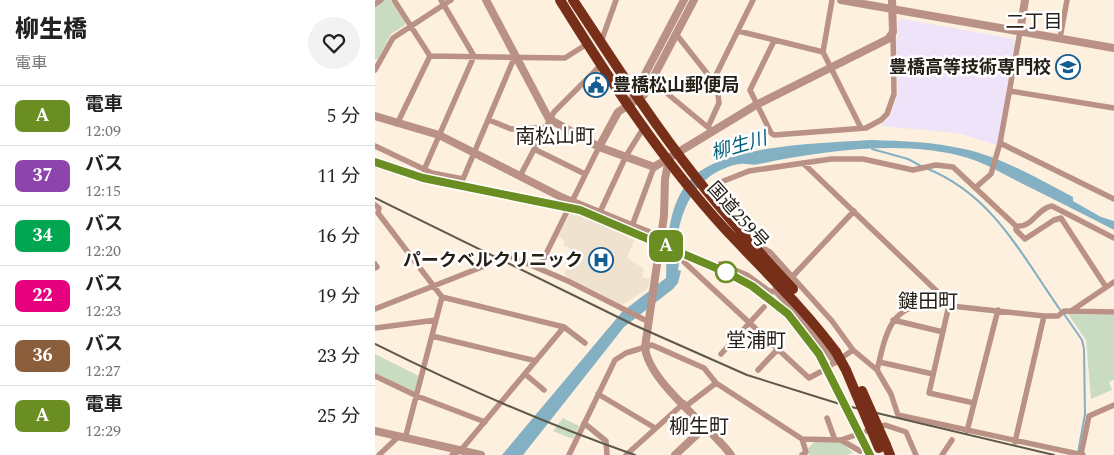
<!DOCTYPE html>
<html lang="ja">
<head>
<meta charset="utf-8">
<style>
  :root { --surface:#fff; --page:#f2f2f2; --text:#222; --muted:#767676; --line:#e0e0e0 }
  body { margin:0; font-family:Spectral,"Noto Sans JP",serif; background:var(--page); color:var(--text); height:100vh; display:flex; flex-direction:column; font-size:19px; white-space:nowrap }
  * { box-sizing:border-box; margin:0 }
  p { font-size:16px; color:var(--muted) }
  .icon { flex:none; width:28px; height:28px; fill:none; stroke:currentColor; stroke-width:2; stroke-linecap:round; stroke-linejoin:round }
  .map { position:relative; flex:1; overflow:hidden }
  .drawer { display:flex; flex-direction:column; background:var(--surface); width:375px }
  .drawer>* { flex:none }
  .badge { padding:0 10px; border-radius:8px; font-size:18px; line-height:32px }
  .map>.badge { position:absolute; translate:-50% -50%; box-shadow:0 0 0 2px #fff }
  .round { display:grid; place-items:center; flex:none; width:52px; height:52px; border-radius:26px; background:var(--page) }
  .summary { display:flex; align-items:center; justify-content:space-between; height:85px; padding:0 15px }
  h1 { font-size:24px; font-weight:800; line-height:38px }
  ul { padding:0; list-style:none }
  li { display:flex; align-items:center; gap:15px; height:60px; padding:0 15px; border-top:1px solid var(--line) }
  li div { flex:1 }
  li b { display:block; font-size:19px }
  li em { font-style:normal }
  li .badge { min-width:55px; font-weight:700; text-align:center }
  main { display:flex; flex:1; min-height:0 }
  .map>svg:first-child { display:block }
  .commercial { fill:#eee3f8 }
  .medical { fill:#efe2ce }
  .green { fill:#c9dcc2 }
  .water { fill:#83b0c2 }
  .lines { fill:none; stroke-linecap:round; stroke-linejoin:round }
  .stream { stroke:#83b0c2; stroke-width:2 }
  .minor { stroke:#b99185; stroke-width:5.5 }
  .tertiary { stroke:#b99185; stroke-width:8 }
  .trunk { stroke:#772f19; stroke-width:10 }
  .rail { stroke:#5e574b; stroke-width:2 }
  .trunk-bridge { stroke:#772f19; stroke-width:10 }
  .line-casing { stroke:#fff; stroke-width:11 }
  .line { stroke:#6b8e23; stroke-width:8 }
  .stop-dot { fill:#fff; stroke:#6b8e23; stroke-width:2.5 }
  .labels { text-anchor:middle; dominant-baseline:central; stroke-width:5; stroke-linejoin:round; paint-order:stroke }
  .poi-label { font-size:18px; font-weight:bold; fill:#262017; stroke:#fff; text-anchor:end }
  .street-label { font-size:18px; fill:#262017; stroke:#fff }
  .neighbourhood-label { font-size:19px; fill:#262017; stroke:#fff }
  .water-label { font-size:19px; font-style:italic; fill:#015d77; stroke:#fff }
  .quarter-label { font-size:20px; fill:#262017; stroke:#fff }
</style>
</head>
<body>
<main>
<section class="drawer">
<div class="summary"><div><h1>柳生橋</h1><p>電車</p></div><a class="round"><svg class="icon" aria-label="heart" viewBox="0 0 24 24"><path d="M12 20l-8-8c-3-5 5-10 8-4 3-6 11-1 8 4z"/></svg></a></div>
<ul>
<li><span class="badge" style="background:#6b8e23;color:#fff">A</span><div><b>電車</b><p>12:09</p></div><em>5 分</em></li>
<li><span class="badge" style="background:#8e44ad;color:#fff">37</span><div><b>バス</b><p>12:15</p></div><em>11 分</em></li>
<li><span class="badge" style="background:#00a651;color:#fff">34</span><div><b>バス</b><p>12:20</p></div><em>16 分</em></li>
<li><span class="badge" style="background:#e6007e;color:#fff">22</span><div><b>バス</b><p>12:23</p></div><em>19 分</em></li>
<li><span class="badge" style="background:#8b5e3c;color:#fff">36</span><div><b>バス</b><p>12:27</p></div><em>23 分</em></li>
<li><span class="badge" style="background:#6b8e23;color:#fff">A</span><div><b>電車</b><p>12:29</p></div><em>25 分</em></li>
</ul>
</section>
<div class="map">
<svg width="739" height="455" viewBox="0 0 739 455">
  <rect width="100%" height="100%" fill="#fdf0de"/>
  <path class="commercial" d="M527 19 639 39 640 42 622 145 582 133 505 126 515 116 523 93 521 40 523 38V22Z"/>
  <path class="medical" d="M197 210 259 240 252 258 267 267 269 270 267 277 273 279 276 277 272 289 247 305 189 275 201 252 188 245 190 241 183 236Z"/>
  <path class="green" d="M9 0H15L30 22V25L16 34 3 59 0 60V6Z
    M693 314 739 315V380L734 382 737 390 716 399 711 340Z
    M0 354 44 376 40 391 38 392 0 373Z
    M188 418 204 426 198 439 178 431Z
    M440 441 466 442 478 453 471 455H434L433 448Z"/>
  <path class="water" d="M497 140C528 141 559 142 589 149 627 157 663 179 698 197V201L726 217 739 221V230C709 214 678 199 648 184 630 175 612 164 593 158 529 139 448 151 384 164 378 166 371 163 365 164 355 165 342 171 334 177 309 196 304 224 299 254L305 256 303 270 306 271 303 283 298 289 249 327 148 455H127L247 312 291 278C292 245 292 204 316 179 348 144 452 143 497 140Z"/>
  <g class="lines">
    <path class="stream" d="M497 149 533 159 546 166
      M553 169C619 196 647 256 686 311
      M689 314 707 340 709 349 710 414 703 453"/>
    <path class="minor" d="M19 0 55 56
      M457 0 448 52 486 128
      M0 4 6 0
      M363 31 448 52
      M645 32 625 143 739 199
      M301 34 342 86 344 103 333 127
      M685 38 692 0
      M399 41 375 90 396 133 399 135 491 128 506 120 512 114 519 94 518 32
      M226 42 241 0
      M0 70 18 38 76 0
      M277 81 335 129
      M338 81 378 0
      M635 91 739 108
      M114 120 136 129 170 127
      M22 124 55 56 190 58 212 44
      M0 146 57 173 88 179 140 56
      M159 149 210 174
      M428 163 571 300 574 305 554 393 599 403
      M49 170 99 56 66 0
      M145 176 179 112 226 65
      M600 188 616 174 625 143
      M332 192 346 182 374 171 456 159H488L538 170 561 165 578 167 641 226C658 228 662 208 677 206L739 238
      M0 205 4 208 3 213 67 297 189 327 86 450 77 455
      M225 212 251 156 269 127
      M257 226 279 167
      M641 226V230L650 239 679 220 686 218 731 287
      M385 253 390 249 395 252 457 321 478 350 502 370 516 394 523 415 708 455
      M309 262 434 378 447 371
      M0 264 2 267 0 268
      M345 264 372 275 394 291 401 292
      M164 268 224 147
      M417 277 479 211
      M400 282 401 292 431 324 460 363
      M0 309 112 265 128 253 193 281 274 322
      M696 311 739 282
      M518 320 568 332
      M189 327 210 343
      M0 328 61 320
      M57 336 161 361
      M346 354 389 307
      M504 362 558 374
      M456 365 478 350
      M383 370 403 349
      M502 370C511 335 514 304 558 304L669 316H683L689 311 739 312
      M150 374 169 390
      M0 376 42 396 110 422
      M223 394 280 428
      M311 406 341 383
      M452 418 460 440
      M209 423 231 441 232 455
      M592 431 623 310
      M30 439 67 297
      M466 440 485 451
      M640 442 669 316
      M706 454 714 416 739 405
      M4 455 23 437
      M194 455 240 360 251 353 277 345 329 368 341 383 427 439 466 440 510 425 531 432 541 455
      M251 455 309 403
      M427 455 431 452 427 439
      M567 455 577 440"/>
    <path class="tertiary" d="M111 0 174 119 224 147 279 167 381 105 513 39 518 32 517 0
      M466 0 739 48
      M645 32 650 0
      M258 97 309 0
      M0 116 64 135 188 198 286 238
      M224 147 243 112 269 95 319 0
      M294 159 290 179 289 216 270 347C273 382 334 425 356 455
      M0 431 106 455
      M300 455 331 426"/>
    <path class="trunk" d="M185 0C234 79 286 159 349 228 387 269 428 307 461 352
      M198 0C237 59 275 119 319 175 350 215 384 252 418 289
      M511 445 515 455"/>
    <path class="rail" d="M0 162 48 178 205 210 309 253 377 286 413 314 445 354 495 455
      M0 198 259 325 372 375 468 405 679 455
      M0 344C84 386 171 424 260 455"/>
    <path class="trunk-bridge" d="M461 352 471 370 504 448
      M487 391 511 445"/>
  </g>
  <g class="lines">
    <defs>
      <path id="line" d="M0 162 48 178 205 210 353 273 377 286 413 314 444 354 495 455"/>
    </defs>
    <use href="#line" class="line-casing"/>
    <use href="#line" class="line"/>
  </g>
  <defs>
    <symbol id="university-ring" viewBox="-11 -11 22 22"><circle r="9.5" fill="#fff" stroke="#155c90" stroke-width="1.5"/><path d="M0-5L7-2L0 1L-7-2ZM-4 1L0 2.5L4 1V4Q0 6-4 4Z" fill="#155c90"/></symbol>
    <symbol id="civic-ring" viewBox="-11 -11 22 22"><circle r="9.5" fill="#fff" stroke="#155c90" stroke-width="1.5"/><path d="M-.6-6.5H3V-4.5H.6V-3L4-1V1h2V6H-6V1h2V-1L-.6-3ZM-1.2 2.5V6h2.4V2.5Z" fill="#155c90"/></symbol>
    <symbol id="hospital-ring" viewBox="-11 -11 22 22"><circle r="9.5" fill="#fff" stroke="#155c90" stroke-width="1.5"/><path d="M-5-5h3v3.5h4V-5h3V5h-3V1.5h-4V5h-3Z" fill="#155c90"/></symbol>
  </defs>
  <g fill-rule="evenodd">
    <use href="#university-ring" x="679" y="53" width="28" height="28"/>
    <use href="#civic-ring" x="207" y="71" width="28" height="28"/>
    <use href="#hospital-ring" x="212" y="246" width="28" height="28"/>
  </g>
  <circle class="stop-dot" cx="351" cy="272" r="10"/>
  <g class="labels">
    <g class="poi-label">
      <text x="676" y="67">豊橋高等技術専門校</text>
      <text x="238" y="85" text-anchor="start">豊橋松山郵便局</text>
      <text x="208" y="260">パークベルクリニック</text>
    </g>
    <g class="street-label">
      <text transform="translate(363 215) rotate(48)">国道259号</text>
    </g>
    <g class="neighbourhood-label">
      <text x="659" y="22">二丁目</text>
    </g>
    <g class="water-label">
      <text transform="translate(364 146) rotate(-16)">柳生川</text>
    </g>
    <g class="quarter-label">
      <text x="180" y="137">南松山町</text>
      <text x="553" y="302">鍵田町</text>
      <text x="381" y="341">堂浦町</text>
      <text x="324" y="427">柳生町</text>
    </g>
  </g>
</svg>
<b class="badge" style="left:291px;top:246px;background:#6b8e23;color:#fff">A</b>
</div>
</main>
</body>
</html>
